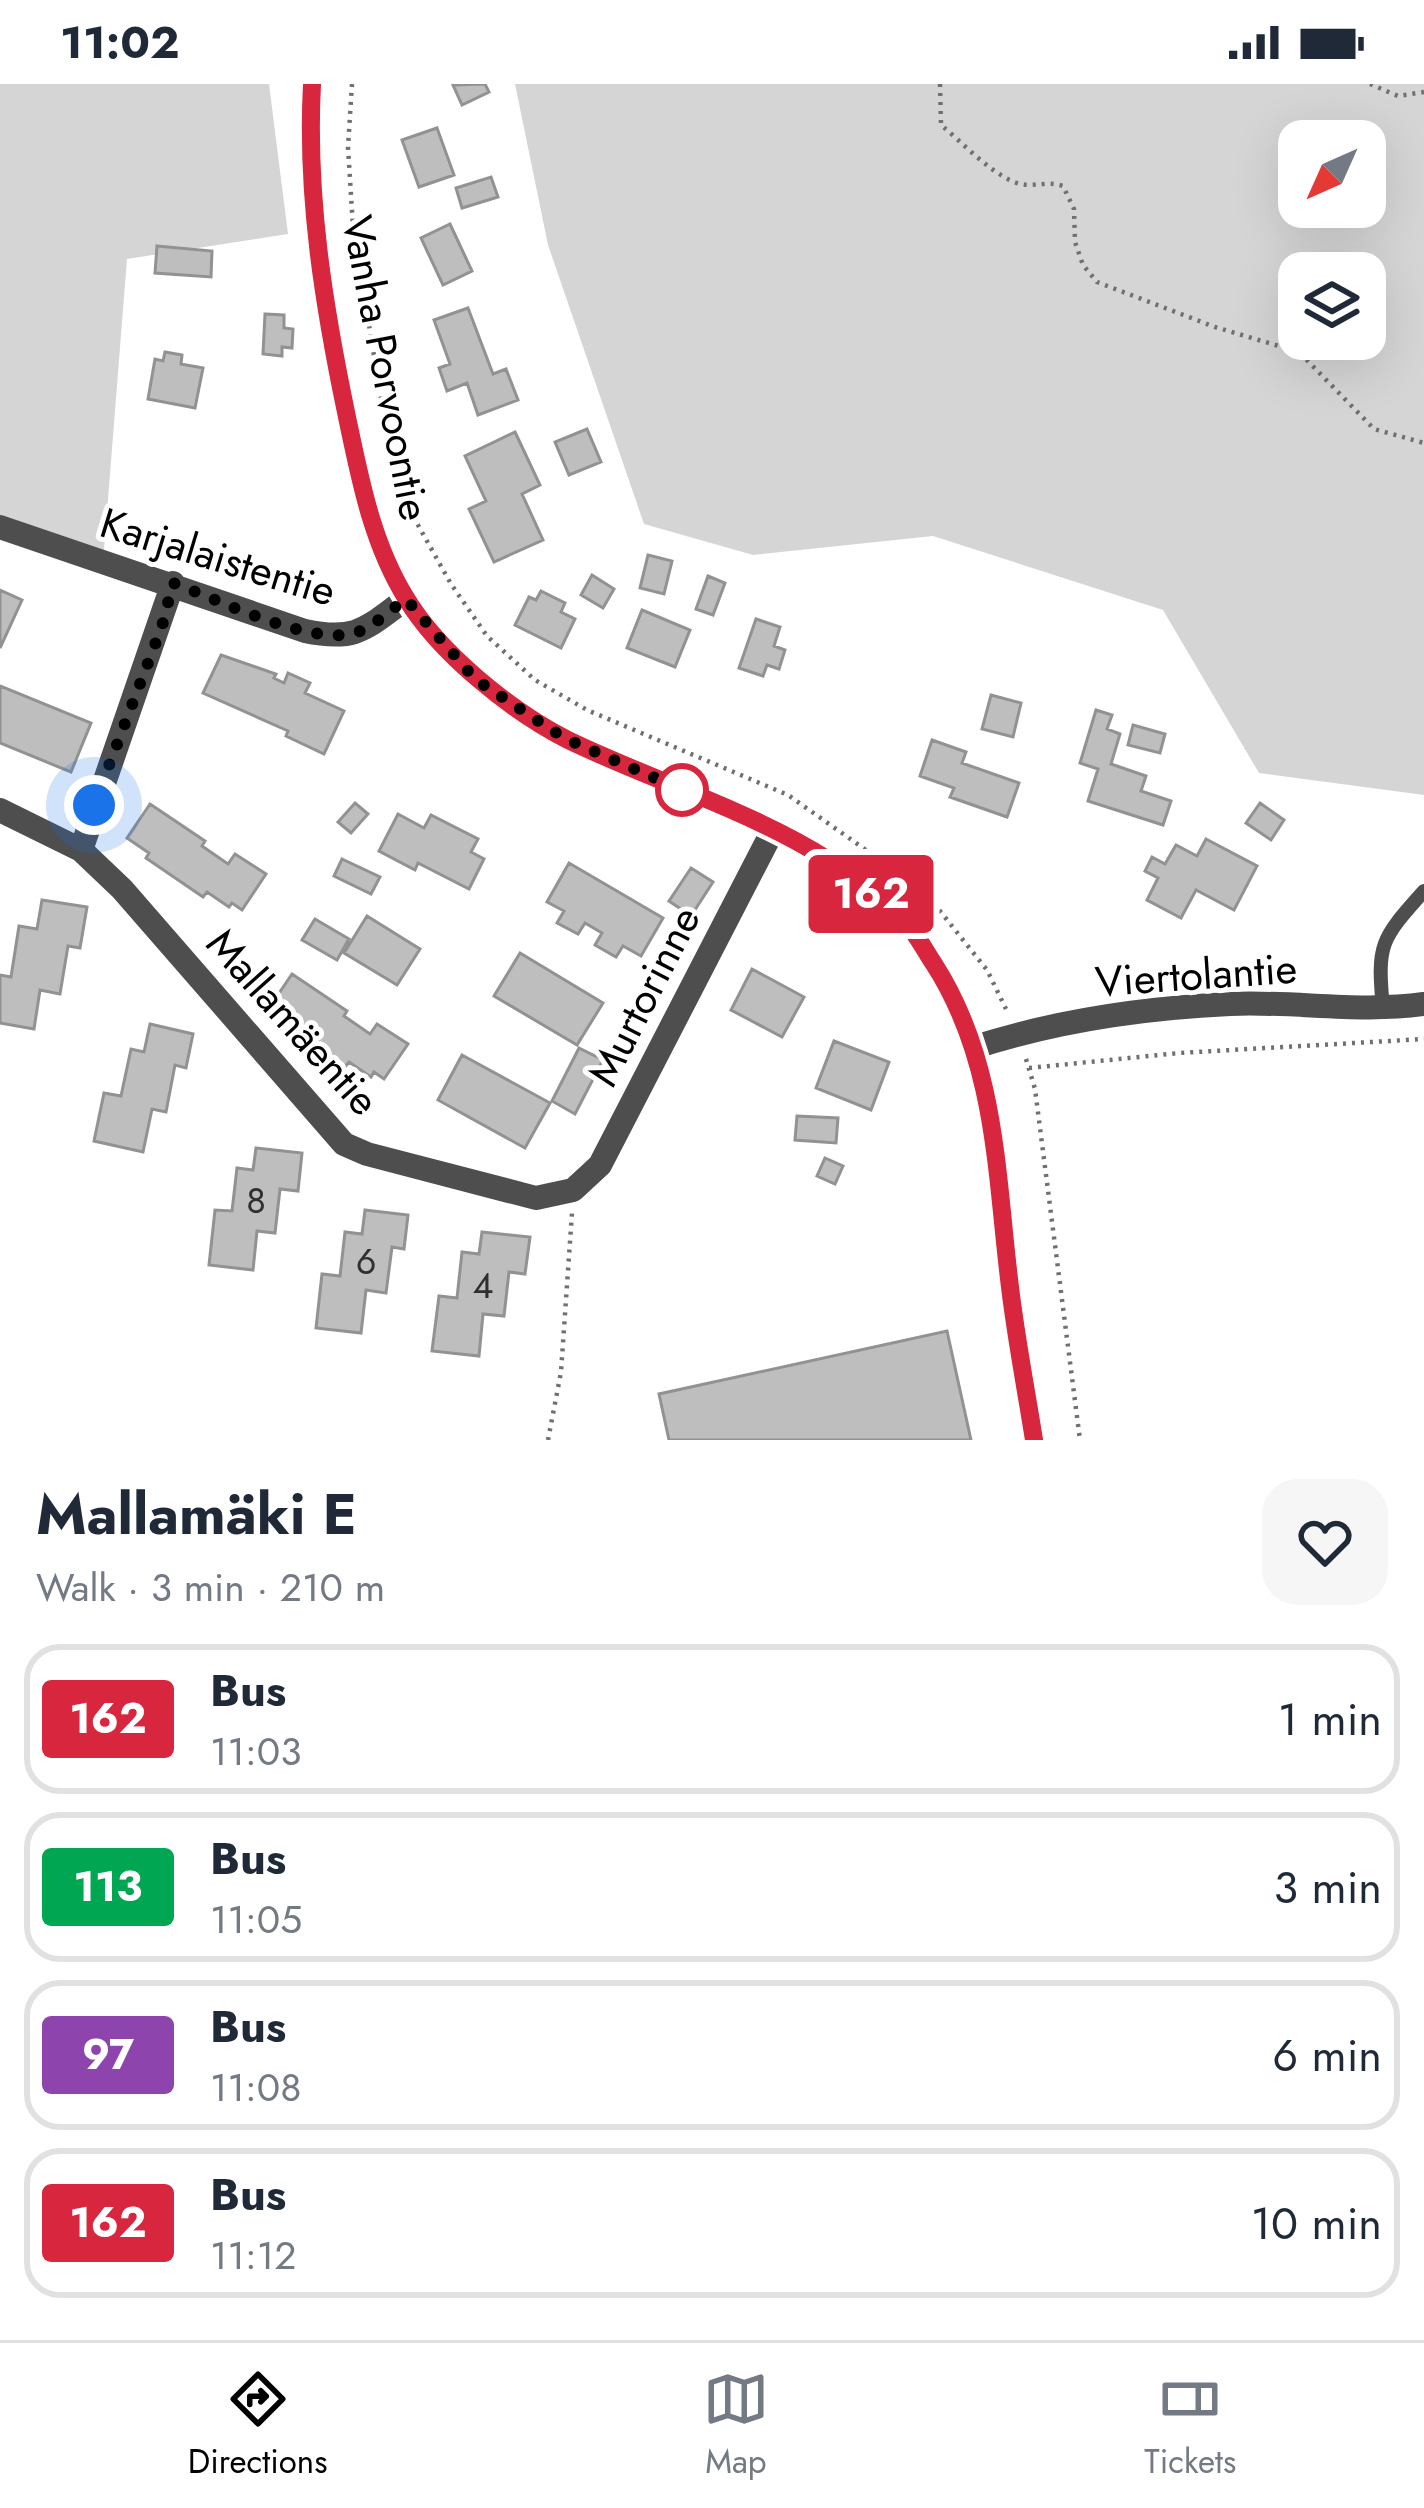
<!DOCTYPE html>
<html lang="en">
<head>
<meta charset="utf-8">
<style>
  :root { --surface:#fff; --page:#f6f6f7; --text:#1f2937; --muted:#747a83; --line:#e0e1e3; --accent:#000 }
  body { margin:0; font-family:Jost,sans-serif; background:var(--page); color:var(--text); height:100vh; display:flex; flex-direction:column; font-size:45px; white-space:nowrap }
  * { box-sizing:border-box; margin:0 }
  p { font-size:39px; color:var(--muted) }
  .icon { flex:none; width:66px; height:66px; fill:none; stroke:currentColor; stroke-width:2; stroke-linecap:round; stroke-linejoin:round }
  .map { position:relative; height:1356px; overflow:hidden }
  .panel { display:flex; flex-direction:column; background:var(--surface); flex:1 }
  .panel>* { flex:none }
  .badge { padding:0 24px; border-radius:9px; font-size:42px; line-height:78px }
  .needle { width:78px; rotate:225deg }
  .buttons { position:absolute; left:1278px; top:36px; display:grid; gap:24px }
  .buttons a { display:grid; place-items:center; width:108px; height:108px; border-radius:24px; background:var(--surface); box-shadow:0 12px 48px #0002; font-size:60px }
  .you { position:absolute; width:60px; height:60px; margin:-30px; border:9px solid #fff; border-radius:50%; background:#1a73e8; box-shadow:0 0 0 18px #1a73e833 }
  .map>.badge { position:absolute; translate:-50% -50%; box-shadow:0 0 0 6px #fff }
  .round { display:grid; place-items:center; flex:none; width:126px; height:126px; border-radius:36px; background:var(--page) }
  .head { display:flex; align-items:center; justify-content:space-between; height:204px; padding:0 36px }
  h1 { font-size:57px; font-weight:700; line-height:90px }
  ul { padding:0; list-style:none }
  li { display:flex; align-items:center; gap:36px; height:150px; margin:0 24px 18px; padding:0 12px; border:6px solid var(--line); border-radius:36px }
  li div { flex:1 }
  li b { display:block; font-size:45px }
  li em { font-style:normal }
  li .badge { min-width:132px; font-weight:700; text-align:center }
  .status { display:flex; justify-content:space-between; align-items:center; height:84px; padding:0 60px; background:var(--surface); direction:ltr }
  .status svg { height:33px; fill:currentColor }
  .tabs { display:flex; justify-content:space-around; align-items:center; height:168px; border-top:3px solid var(--line); background:var(--surface); font-size:33px; color:var(--muted) }
  .tabs a { display:grid; justify-items:center; gap:6px }
  .tabs .on { color:var(--accent) }
  .map>svg:first-child { display:block }
  .green { fill:#d5d5d5; fill-rule:evenodd }
  .building { fill:#bebebe; stroke:#929292; stroke-width:3 }
  .lines { fill:none; stroke-linecap:round; stroke-linejoin:round }
  .path { stroke:#707070; stroke-width:4.5; stroke-dasharray:3 6; stroke-linecap:butt }
  .service { stroke:#4e4e4e; stroke-width:14 }
  .minor { stroke:#4e4e4e; stroke-width:24 }
  .secondary { stroke:#1b1b1b; stroke-width:24 }
  .line-casing { stroke:#fff; stroke-width:27 }
  .line { stroke:#d7263d; stroke-width:18 }
  .walk { stroke:#000; stroke-width:12; stroke-dasharray:0 21.6 }
  .stop-dot { fill:#fff; stroke:#d7263d; stroke-width:6 }
  .labels { text-anchor:middle; dominant-baseline:central; stroke-width:10; stroke-linejoin:round; paint-order:stroke }
  .number-label { font-size:36px; fill:#303030 }
  .street-label { font-size:42px; fill:#000; stroke:#fff }
</style>
</head>
<body>
<div class="status"><b>11:02</b><svg viewBox="0 0 49 12"><path d="M0 12V9h3v3zM5 12V6h3v6zM10 12V3h3v9zM15 12V0h3v12zM26 1h20v11H26zM47 4h2v5h-2z"/></svg></div>
<div class="map">
<svg width="1424" height="1356" viewBox="0 0 1424 1356">
  <rect width="100%" height="100%" fill="#fff"/>
  <path class="green" d="M0 0H269L288 150 127 175 104 466 0 431Z
    M515 0H1424V711L1259 689 1163 526 933 452 753 471 644 440 548 161ZM1365 57V123H1299V57ZM1365 189V255H1299V189Z"/>
  <path class="building" d="M485 0 489 8 462 21 453 1Z
    M437 44 454 91 419 103 402 56Z
    M491 93 498 113 462 124 456 104Z
    M450 140 472 187 443 201 421 154Z
    M157 162 212 167 211 193 155 189Z
    M468 224 493 290 506 285 518 316 478 331 467 299 447 307 439 284 450 280 434 236Z
    M265 230 284 231V244L293 245 292 264 282 263V272L263 270Z
    M165 268 182 271 181 280 203 284 195 324 148 315 155 275 163 277Z
    M587 345 601 378 569 391 555 358Z
    M515 348 540 401 522 410 543 456 494 478 469 425 486 417 465 372Z
    M648 471 672 477 664 510 640 504Z
    M592 491 614 505 603 524 581 511Z
    M708 492 725 499 713 531 696 525Z
    M0 506 22 516 0 564Z
    M541 507 565 519 561 528 575 535 561 564 515 541 529 513 536 516Z
    M642 526 690 546 675 583 627 564Z
    M756 535 780 543 774 562 785 566 779 585 767 581 763 592 739 584Z
    M221 571 276 590 274 594 284 599 288 589 310 599 305 609 344 627 324 670 286 652 288 647 203 609Z
    M0 602 91 639 71 688 0 659Z
    M991 611 1021 619 1013 653 982 645Z
    M1096 626 1112 631 1107 645 1120 650 1111 680 1146 692 1141 707 1171 717 1163 741 1088 717 1098 685 1080 679Z
    M1133 641 1165 650 1160 669 1128 661Z
    M932 656 966 668 962 679 1019 699 1007 733 950 713 954 704 920 692Z
    M355 719 368 730 351 749 338 738Z
    M1260 719 1284 736 1271 756 1246 739Z
    M150 720 205 757 202 762 228 780 235 770 266 790 242 826 232 819 229 823 207 808 203 813 146 774 149 769 127 754Z
    M398 730 424 744 431 731 478 755 471 768 484 775 469 805 418 779 415 786 379 767Z
    M1206 755 1257 782 1234 826 1196 806 1181 834 1147 816 1158 794 1145 787 1152 773 1165 780 1176 761 1197 772Z
    M342 775 380 793 371 810 334 792Z
    M569 779 663 834 641 872 623 862 616 873 595 861 602 849 585 839 578 850 557 839 564 827 547 818Z
    M691 784 713 798 691 832 669 817Z
    M42 816 87 823 80 864 68 862 60 910 40 906 34 945 0 939V891L11 893 19 842 37 845Z
    M367 832 420 865 397 901 344 869Z
    M315 835 349 855 337 876 302 856Z
    M520 869 603 919 577 961 494 912Z
    M752 885 804 913 782 953 731 926Z
    M292 890 347 927 344 932 370 950 377 940 408 960 384 995 374 988 371 993 349 978 345 983 288 944 291 939 269 924Z
    M150 940 193 950 186 984 175 981 166 1028 152 1025 143 1068 94 1057 104 1009 121 1012 131 965 144 968Z
    M834 957 889 978 871 1026 816 1004Z
    M579 964 603 976 575 1030 552 1017Z
    M462 971 550 1019 525 1064 438 1016Z
    M797 1032 838 1034 836 1059 795 1056Z
    M256 1064 302 1069 298 1107 280 1105 275 1149 257 1147 253 1186 209 1181 215 1126 232 1127 237 1084 253 1086Z
    M825 1074 843 1082 835 1100 817 1092Z
    M365 1126 408 1131 404 1165 392 1163 386 1209 366 1206 361 1249 316 1244 322 1190 340 1192 345 1148 362 1150Z
    M482 1148 530 1153 525 1190 509 1188 504 1232 483 1230 479 1272 432 1267 439 1212 457 1214 462 1168 479 1170Z
    M947 1247 971 1356H669L659 1310Z"/>
  <g class="lines">
    <path class="path" d="M352 0 348 63 353 143 395 400 451 500 487 552 535 596 587 626 788 711 924 807 987 886 1006 925
      M940 0 941 41C963 59 988 87 1014 98 1032 105 1045 96 1063 102L1074 125 1075 158 1083 181 1097 198 1215 243 1299 268 1374 345 1424 359
      M1370 0 1398 12 1424 8
      M1026 975 1035 1005 1080 1356
      M1029 984 1179 969 1424 955
      M548 1356 561 1288 572 1129"/>
    <path class="service" d="M1383 925C1377 860 1380 856 1424 807"/>
    <path class="minor" d="M0 443 305 547C357 558 366 544 406 515
      M0 726 81 766 122 805 344 1060 367 1070 536 1114 573 1106 600 1081 773 746
      M81 766 173 499
      M975 963C1056 937 1145 924 1230 920 1295 917 1359 929 1424 920"/>
    <path class="secondary" d="M312 0C306 112 323 215 345 324 359 389 371 457 406 514 439 569 510 627 568 656 682 712 820 745 909 842 919 853 926 868 934 880 997 978 996 1091 1010 1203 1016 1254 1026 1305 1034 1356"/>
  </g>
  <g class="lines">
    <defs>
      <path id="line" d="M312 0C306 113 324 223 347 333 360 395 372 459 406 514 439 569 511 627 568 656 682 711 820 745 909 842 918 853 926 868 934 880 997 978 996 1091 1010 1203 1016 1254 1026 1305 1034 1356"/>
    </defs>
    <use href="#line" class="line-casing"/>
    <use href="#line" class="line"/>
    <path class="walk" d="M94 721 162 542 173 499C218 515 316 566 360 547 376 540 392 525 406 515L475 595 564 654 689 709 682 706"/>
  </g>
  <circle class="stop-dot" cx="682" cy="706" r="24"/>
  <g class="labels">
    <g class="number-label">
      <text x="256" y="1116">8</text>
      <text x="366" y="1177">6</text>
      <text x="483" y="1201">4</text>
    </g>
    <g class="street-label">
      <text transform="translate(386 284) rotate(79)">Vanha Porvoontie</text>
      <text transform="translate(218 473) rotate(17)">Karjalaistentie</text>
      <text transform="translate(1196 891) rotate(-4)">Viertolantie</text>
      <text transform="translate(644 912) rotate(-63)">Murtorinne</text>
      <text transform="translate(293 938) rotate(48)">Mallamäentie</text>
    </g>
  </g>
</svg>
<div class="buttons">
<a><svg class="needle" viewBox="-14 -14 28 28"><path d="M0-13l5 13h-10z" fill="#e53935"/><path d="M0 13l5-13h-10z" fill="#747a83"/></svg></a>
<a><svg class="icon" aria-label="layers" viewBox="0 0 24 24"><path d="M12 4l9 5-9 5-9-5zM3 14l9 5 9-5"/></svg></a>
</div>
<div class="you" style="left:94px;top:721px"></div>
<b class="badge" style="left:871px;top:810px;background:#d7263d;color:#fff">162</b>
</div>
<section class="panel">
<div class="head"><div><h1>Mallamäki E</h1><p>Walk · 3 min · 210 m</p></div><a class="round"><svg class="icon" aria-label="heart" viewBox="0 0 24 24"><path d="M12 20l-8-8c-3-5 5-10 8-4 3-6 11-1 8 4z"/></svg></a></div>
<ul>
<li><span class="badge" style="background:#d7263d;color:#fff">162</span><div><b>Bus</b><p>11:03</p></div><em>1 min</em></li>
<li><span class="badge" style="background:#00a651;color:#fff">113</span><div><b>Bus</b><p>11:05</p></div><em>3 min</em></li>
<li><span class="badge" style="background:#8e44ad;color:#fff">97</span><div><b>Bus</b><p>11:08</p></div><em>6 min</em></li>
<li><span class="badge" style="background:#d7263d;color:#fff">162</span><div><b>Bus</b><p>11:12</p></div><em>10 min</em></li>
</ul>
</section>
<nav class="tabs">
<a class="on"><svg class="icon" aria-label="directions" viewBox="0 0 24 24"><path d="M12 3l9 9-9 9-9-9zM9 14v-3h6M13 9l2 2-2 2"/></svg>Directions</a>
<a><svg class="icon" aria-label="map" viewBox="0 0 24 24"><path d="M3 6l6-2 6 2 6-2v14l-6 2-6-2-6 2zM9 4v14M15 6v14"/></svg>Map</a>
<a><svg class="icon" aria-label="tickets" viewBox="0 0 24 24"><path d="M3 7h18v10H3zM15 7v10"/></svg>Tickets</a>
</nav>
</body>
</html>
